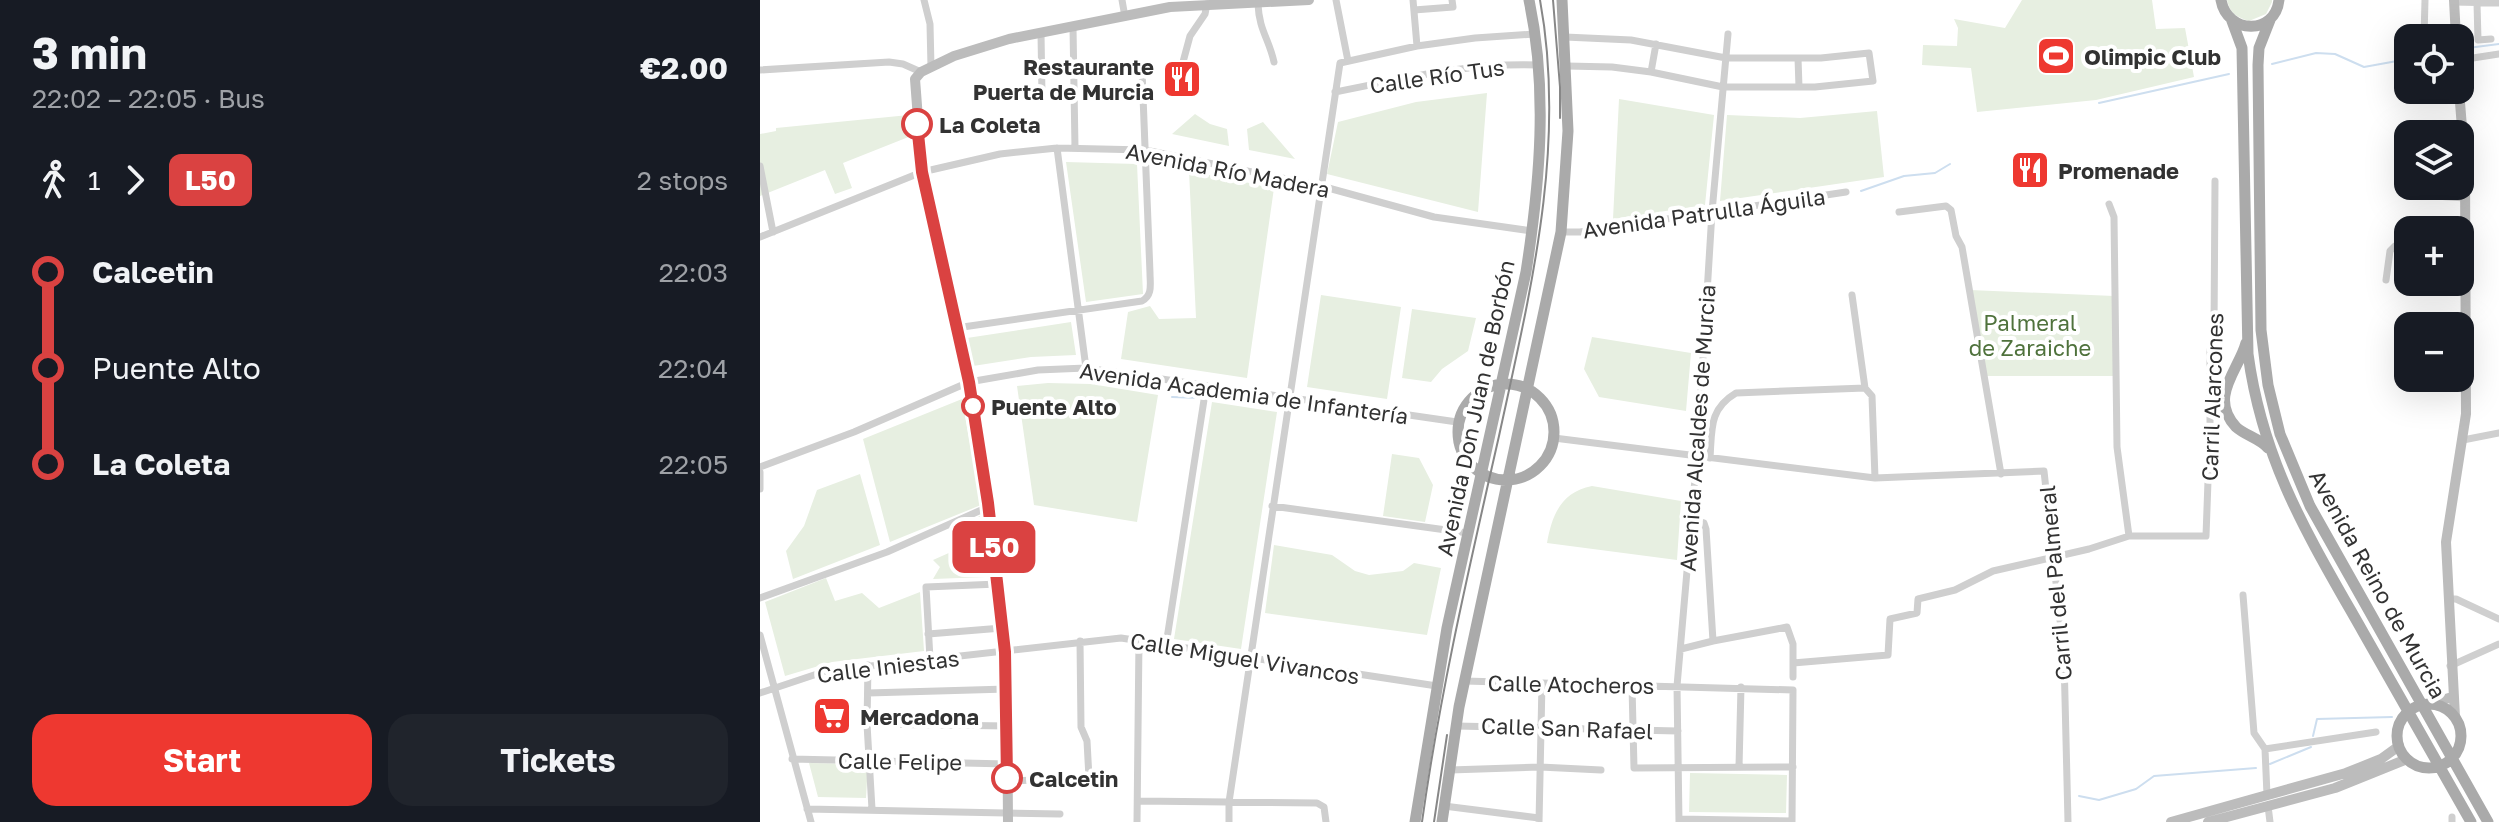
<!DOCTYPE html>
<html lang="en">
<head>
<meta charset="utf-8">
<style>
  :root { --surface:#171b24; --page:#20242c; --text:#f1f3f6; --muted:#9ea1a6; --accent:#ee3830 }
  body { margin:0; font-family:"Golos Text",sans-serif; background:var(--page); color:var(--text); height:100vh; display:flex; flex-direction:column; font-size:30px; white-space:nowrap }
  * { box-sizing:border-box; margin:0 }
  p { font-size:26px; color:var(--muted) }
  .icon { flex:none; width:44px; height:44px; fill:none; stroke:currentColor; stroke-width:2; stroke-linecap:round; stroke-linejoin:round }
  .map { position:relative; flex:1; overflow:hidden }
  .panel { display:flex; flex-direction:column; background:var(--surface); width:760px }
  .panel>* { flex:none }
  .badge { padding:0 16px; border-radius:12px; font-size:28px; line-height:52px }
  .controls { position:absolute; left:1634px; top:24px; display:grid; gap:16px }
  .controls a { display:grid; place-items:center; width:80px; height:80px; border-radius:16px; background:var(--surface); box-shadow:0 8px 32px #0002; font-size:40px }
  .map>.badge { position:absolute; translate:-50% -50%; box-shadow:0 0 0 4px #fff }
  .legs { display:flex; align-items:center; gap:12px; height:88px; padding:0 32px; font-size:26px }
  .legs p { margin-inline-start:auto }
  .head { display:flex; align-items:center; justify-content:space-between; height:136px; padding:0 32px }
  h1 { font-size:44px; font-weight:700; line-height:60px }
  .button { display:flex; gap:16px; margin-top:auto; padding:16px 32px }
  .button a { flex:1; height:92px; border-radius:24px; background:var(--accent); color:#fff; font-size:32px; font-weight:700; line-height:92px; text-align:center }
  .button a+a { background:var(--page); color:var(--text) }
  ul { padding:0 32px; list-style:none }
  li { display:flex; align-items:center; gap:28px; height:96px; font-size:30px }
  li i { display:grid; place-items:center; width:12px; height:100%; margin:0 10px; background:currentColor }
  li i::after { content:''; width:20px; height:20px; margin:-10px; border:6px solid; border-radius:50%; background:var(--surface) }
  li p { margin-inline-start:auto }
  li:first-child i { background:linear-gradient(#0000 50%,currentColor 0) }
  li:last-child i { background:linear-gradient(currentColor 50%,#0000 0) }
  main { display:flex; flex:1; min-height:0 }
  .map>svg:first-child { display:block }
  .green { fill:#e7efe1 }
  .lines { fill:none; stroke-linecap:round; stroke-linejoin:round }
  .stream { stroke:#cddeef; stroke-width:2 }
  .street { stroke:#cfcfcf; stroke-width:7 }
  .secondary { stroke:#bcbcbc; stroke-width:10 }
  .primary { stroke:#aaa; stroke-width:11 }
  .tram { stroke:#878787; stroke-width:2 }
  .line-1-casing { stroke:#fff; stroke-width:18 }
  .line-1 { stroke:#da4241; stroke-width:12 }
  .stop-1-dot { fill:#fff; stroke:#da4241; stroke-width:4 }
  .labels { text-anchor:middle; dominant-baseline:central; stroke-width:8; stroke-linejoin:round; paint-order:stroke }
  .poi-label { font-size:22px; font-weight:bold; fill:#323232; stroke:#fff; text-anchor:start }
  .street-label { font-size:22px; fill:#323232; stroke:#fff }
  .stop-label { font-size:22px; font-weight:bold; fill:#323232; stroke:#fff; text-anchor:start }
  .park-label { font-size:22px; fill:#4f723c; stroke:#fff }
</style>
</head>
<body>
<main>
<section class="panel">
<div class="head"><div><h1>3 min</h1><p>22:02 – 22:05 · Bus</p></div><b>€2.00</b></div>
<div class="legs"><svg class="icon" aria-label="walk" viewBox="0 0 24 24"><circle cx="13" cy="4" r="2"/><path d="M13 8l-2 6 4 7M11 14l-3 7M7 12l3-4h3l4 4"/></svg>1<svg class="icon" aria-label="forward" viewBox="0 0 24 24"><path d="M9 5l7 7-7 7"/></svg><b class="badge" style="background:#da4241;color:#fff">L50</b><p>2 stops</p></div>
<ul>
<li><i style="color:#da4241"></i><b>Calcetin</b><p>22:03</p></li>
<li><i style="color:#da4241"></i><span>Puente Alto</span><p>22:04</p></li>
<li><i style="color:#da4241"></i><b>La Coleta</b><p>22:05</p></li>
</ul>
<div class="button"><a>Start</a><a>Tickets</a></div>
</section>
<div class="map">
<svg width="1739" height="822" viewBox="0 0 1739 822">
  <rect width="100%" height="100%" fill="#fff"/>
  <path class="green" d="M1262 0H1392L1396 29 1425 28 1434 77 1336 100 1217 112 1211 68 1162 65 1163 45 1197 46 1198 28 1194 19 1245 28Z
    M1467 0H1512V2L1506 14 1489 21C1476 17 1470 13 1467 0Z
    M727 93 718 212 567 174 578 122 656 102Z
    M859 99 954 115 945 205 853 219Z
    M1117 111 1124 177 960 201 967 115 1040 118Z
    M435 114 450 124 467 129 469 146 412 134Z
    M149 115 151 136 83 163 92 188 75 194 65 170 0 196V134L16 131V128Z
    M503 122 535 159 489 150 487 129Z
    M306 162 377 164 383 294 326 302Z
    M429 171 514 188 487 378 361 359 368 312 390 306 399 319 436 318Z
    M1210 290 1354 296 1356 376H1224Z
    M561 295 641 307 627 399 547 387Z
    M652 309 716 318 708 351 682 369 671 382 642 378Z
    M311 322 316 355 271 357 213 366 207 338Z
    M832 337 931 353 926 411 839 397 824 369Z
    M288 383 331 384 398 395 377 522 274 505 257 386Z
    M202 399 221 505 130 542 103 439Z
    M452 402 517 412 481 649 414 639Z
    M632 454 659 458 673 485 665 522 623 516Z
    M100 474 120 545 33 579 26 551 44 526 57 490Z
    M832 486 921 501 917 560 787 543C792 515 801 492 832 486Z
    M220 516 226 577 173 579 180 567 173 560 200 548 192 528Z
    M514 545 572 555 595 571 609 575 643 571 654 563 681 568 667 635 505 613Z
    M66 578 75 601 102 593 119 608 160 592 164 651 72 662 25 676 5 602Z
    M49 763 108 764 106 798 58 797Z
    M930 773 1027 775 1026 813 929 812Z"/>
  <g class="lines">
    <path class="stream" d="M1700 49 1739 44
      M1512 64 1556 53 1575 54 1604 67 1648 59
      M1339 103 1469 74
      M1101 191 1144 176 1175 173 1190 164
      M412 397 442 398
      M1553 736 1557 719 1632 717
      M1510 764 1551 747
      M1319 796 1339 800 1376 789 1394 776 1496 768"/>
    <path class="street" d="M164 0 170 24 171 67
      M362 0 365 17
      M576 0 588 61
      M653 0 657 46
      M1694 2 1739 3
      M1717 3 1718 40 1731 39
      M498 4C499 30 509 39 514 62
      M654 10 693 7 692 0
      M313 27 315 148
      M281 33 282 96
      M805 37 871 40 966 58H1061L1109 53 1113 81 1055 87H963L891 72 852 67 807 66
      M1664 38 1665 0
      M1038 58 1039 87
      M1700 60 1739 54
      M423 62 430 36 445 14 447 4
      M0 70 129 62 143 64 161 72
      M891 72 896 44
      M575 92C642 79 710 62 779 65
      M297 148 326 368
      M0 166 13 232
      M1659 186 1660 195 1705 198
      M1349 204 1354 217 1357 447 1369 536
      M1139 212 1186 206 1191 210 1196 236 1202 247 1241 474
      M1663 230H1705
      M801 232H820L1086 192
      M0 237 162 172 240 154 297 148 385 150 561 186 674 217 772 231
      M1626 280 1630 251 1635 246 1648 245
      M1092 295 1105 388
      M196 328 382 301C393 295 390 284 390 273L382 71
      M794 438 1115 478
      M1703 440 1739 433
      M950 458C952 429 949 409 976 393L1105 388 1112 396 1115 478 1284 471 1304 657 1308 822
      M0 467 94 432 209 382 278 370 326 368 697 422
      M0 472V489
      M512 506 708 533
      M931 520 944 523 946 529 953 641 1027 627 1033 644V677
      M1483 595 1494 733 1505 749 1507 795
      M0 598 127 552 228 507
      M1688 599H1696L1739 619
      M168 634 242 628
      M0 635 51 822
      M406 645 446 387
      M921 649 953 641
      M170 659 166 587 238 584
      M1033 663 1128 655 1130 619 1157 613 1158 599 1195 590 1233 571 1329 549 1369 536H1446L1450 426V350L1454 332 1455 181
      M108 665 107 724 112 809
      M1690 666 1739 644
      M705 681 1033 690 1032 822
      M872 686 874 768 1033 767
      M0 693 66 671 361 638 677 686
      M108 693 247 689
      M107 724 248 726
      M696 726 918 731
      M1505 749 1616 732
      M32 759 247 764
      M979 767 981 687
      M690 770 780 767 841 770
      M247 781 329 778 327 741 321 727 320 641
      M378 801 557 803 564 807 566 822
      M684 806 779 818
      M1508 806 1510 822
      M47 809 300 814
      M1692 817V822
      M919 819 1032 821
      M377 822 379 640
      M469 822V802L580 63 657 46 715 38 775 34
      M779 822 782 683
      M919 822 917 686 937 456 952 212 968 34"/>
    <path class="secondary" d="M1694 0 1696 38
      M1670 704 1692 697
      M1695 717 1686 542 1706 414 1705 165 1699 90
      M248 822 247 689 235 559 209 382 162 172 155 79 161 72 194 56 249 39 410 7 549 0
      M1411 822 1586 773 1621 759 1639 746
      M1448 822 1575 788 1647 759"/>
    <path class="primary" d="M1461 0C1467 34 1515 36 1519 0
      M1510 20 1499 48 1498 65 1501 330 1508 385 1520 434 1550 506 1728 822
      M1472 21 1482 48 1488 354C1503 464 1549 537 1603 632 1639 695 1675 759 1711 822
      M1486 343C1479 370 1448 397 1476 427 1486 436 1499 438 1508 448
      M698 432a48 48 0 1 1 96 0a48 48 0 1 1-96 0Z
      M1637 736a32 32 0 1 1 64 0a32 32 0 1 1-64 0Z
      M655 822 687 628 766 272C780 182 788 90 769 0
      M682 822 699 707 801 232 808 131 802 0"/>
    <path class="tram" d="M793 0 800 87V118
      M662 822C680 692 710 564 739 436 770 293 807 147 780 0
      M674 822 687 735"/>
  </g>
  <g class="lines">
    <defs>
      <path id="line-1" d="M157 124 162 172 209 382 228 503 245 652 247 778"/>
    </defs>
    <use href="#line-1" class="line-1-casing"/>
    <use href="#line-1" class="line-1"/>
  </g>
  <defs>
    <symbol id="stadium-square" viewBox="-11 -11 22 22"><rect x="-9" y="-9" width="18" height="18" rx="4" fill="#ee3830" stroke="#fff"/><path d="M0-5a6.5 5 0 1 0 0 10a6.5 5 0 1 0 0-10ZM-3.5-1.8h7v3.6h-7Z" fill="#fff"/></symbol>
    <symbol id="restaurant-square" viewBox="-11 -11 22 22"><rect x="-9" y="-9" width="18" height="18" rx="4" fill="#ee3830" stroke="#fff"/><path d="M-5-6h1v4h1v-4h1v4h1v-4h1v5L-1.5 .5V6h-2V.5L-5-1ZM5-6V6H3V1.5H1.5Q1.5-4 5-6Z" fill="#fff"/></symbol>
    <symbol id="supermarket-square" viewBox="-11 -11 22 22"><rect x="-9" y="-9" width="18" height="18" rx="4" fill="#ee3830" stroke="#fff"/><path d="M-6-5.5h2.5l.6 2H6L4.5 2H-2.5L-4.4-4H-6ZM-1.5 3.2a1.3 1.3 0 1 0 .1 0ZM3 3.2a1.3 1.3 0 1 0 .1 0Z" fill="#fff"/></symbol>
  </defs>
  <g fill-rule="evenodd">
    <use href="#stadium-square" x="1274" y="34" width="44" height="44"/>
    <use href="#restaurant-square" x="400" y="57" width="44" height="44"/>
    <use href="#restaurant-square" x="1248" y="148" width="44" height="44"/>
    <use href="#supermarket-square" x="50" y="694" width="44" height="44"/>
  </g>
  <g class="stop-1-dot">
    <circle cx="157" cy="124" r="14"/>
    <circle cx="213" cy="406" r="10"/>
    <circle cx="247" cy="778" r="14"/>
  </g>
  <g class="labels">
    <g class="poi-label">
      <text x="1324" y="56">Olimpic Club</text>
      <text x="394" y="66" text-anchor="end">Restaurante<tspan x="394" dy="25">Puerta de Murcia</tspan></text>
      <text x="1298" y="170">Promenade</text>
      <text x="100" y="716">Mercadona</text>
    </g>
    <g class="street-label">
      <text transform="translate(677 76) rotate(-8)">Calle Río Tus</text>
      <text transform="translate(468 170) rotate(11)">Avenida Río Madera</text>
      <text transform="translate(944 213) rotate(-8)">Avenida Patrulla Águila</text>
      <text transform="translate(484 393) rotate(8)">Avenida Academia de Infantería</text>
      <text transform="translate(1452 397) rotate(-88)">Carril Alarcones</text>
      <text transform="translate(715 408) rotate(-78)">Avenida Don Juan de Borbón</text>
      <text transform="translate(937 428) rotate(-86)">Avenida Alcaldes de Murcia</text>
      <text transform="translate(1295 583) rotate(-95)">Carril del Palmeral</text>
      <text transform="translate(1618 584) rotate(61)">Avenida Reino de Murcia</text>
      <text transform="translate(485 658) rotate(9)">Calle Miguel Vivancos</text>
      <text transform="translate(128 666) rotate(-7)">Calle Iniestas</text>
      <text transform="translate(811 684) rotate(1)">Calle Atocheros</text>
      <text transform="translate(807 728) rotate(2)">Calle San Rafael</text>
      <text transform="translate(140 761) rotate(1)">Calle Felipe</text>
    </g>
    <g class="stop-label">
      <text x="179" y="124">La Coleta</text>
      <text x="231" y="406">Puente Alto</text>
      <text x="269" y="778">Calcetin</text>
    </g>
    <g class="park-label">
      <text x="1270" y="322">Palmeral<tspan x="1270" dy="25">de Zaraiche</tspan></text>
    </g>
  </g>
</svg>
<div class="controls">
<a><svg class="icon" aria-label="locate" viewBox="0 0 24 24"><circle cx="12" cy="12" r="6"/><path d="M12 2v4M12 18v4M2 12h4M18 12h4"/></svg></a>
<a><svg class="icon" aria-label="layers" viewBox="0 0 24 24"><path d="M12 4l9 5-9 5-9-5zM3 14l9 5 9-5"/></svg></a>
<a>+</a>
<a>−</a>
</div>
<b class="badge" style="left:234px;top:547px;background:#da4241;color:#fff">L50</b>
</div>
</main>
</body>
</html>
